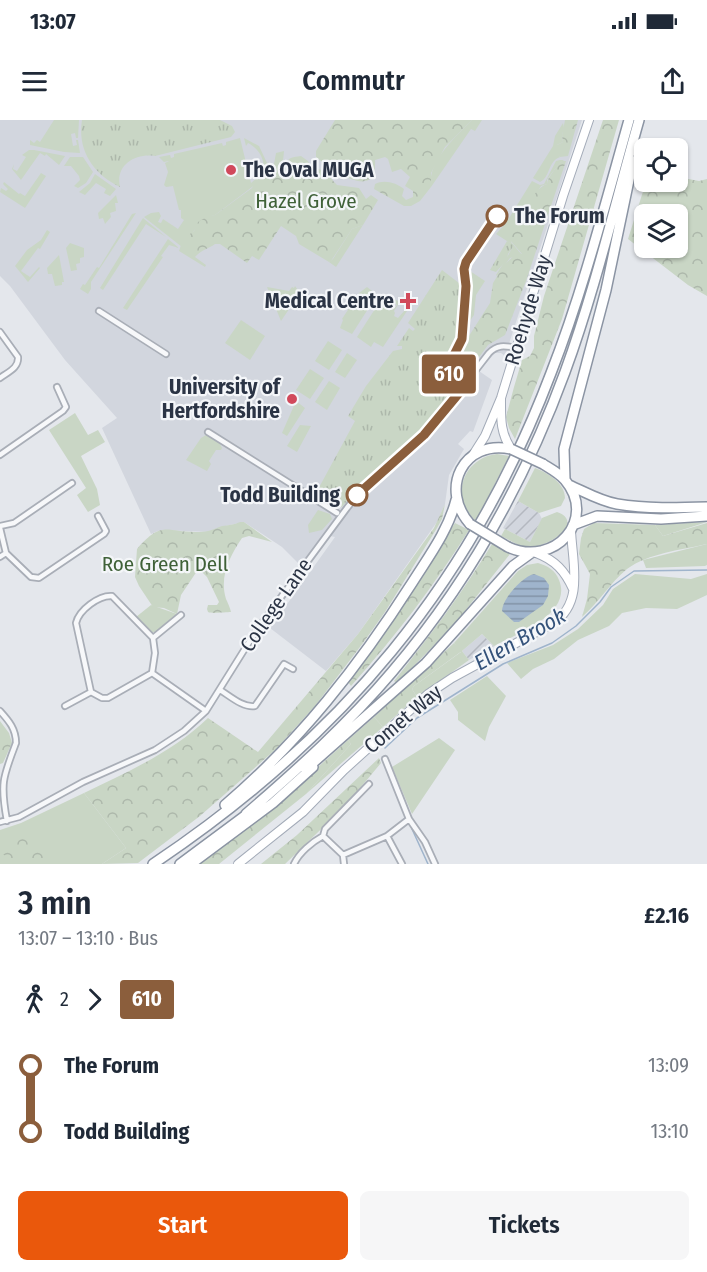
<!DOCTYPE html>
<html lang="en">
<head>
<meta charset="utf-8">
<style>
  :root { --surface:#fff; --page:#f6f6f7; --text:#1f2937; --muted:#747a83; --accent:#ea580c }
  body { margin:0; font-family:"Fira Sans Condensed",sans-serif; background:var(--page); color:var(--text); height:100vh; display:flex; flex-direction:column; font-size:22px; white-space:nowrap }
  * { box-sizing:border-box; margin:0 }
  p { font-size:20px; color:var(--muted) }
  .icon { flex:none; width:33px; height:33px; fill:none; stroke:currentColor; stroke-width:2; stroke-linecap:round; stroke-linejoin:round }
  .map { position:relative; height:744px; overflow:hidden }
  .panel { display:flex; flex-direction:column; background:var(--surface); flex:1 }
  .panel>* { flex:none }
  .badge { padding:0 12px; border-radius:4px; font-size:21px; line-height:39px }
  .controls { position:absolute; left:634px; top:18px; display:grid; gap:12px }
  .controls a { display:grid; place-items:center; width:54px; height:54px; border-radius:9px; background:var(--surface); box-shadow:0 2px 4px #0004; font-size:30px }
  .map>.badge { position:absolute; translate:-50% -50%; box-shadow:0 0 0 3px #fff }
  .legs { display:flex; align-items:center; gap:9px; height:66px; padding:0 18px; font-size:20px }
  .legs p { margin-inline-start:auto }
  .summary { display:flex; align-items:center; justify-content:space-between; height:102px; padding:0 18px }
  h1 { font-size:33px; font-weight:600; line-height:45px }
  .cta { display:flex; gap:12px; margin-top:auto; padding:12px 18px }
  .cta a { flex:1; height:69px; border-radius:9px; background:var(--accent); color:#fff; font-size:24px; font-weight:600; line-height:69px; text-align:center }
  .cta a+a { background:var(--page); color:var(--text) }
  ul { padding:0 18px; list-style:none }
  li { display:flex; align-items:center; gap:21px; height:66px; font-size:22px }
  li i { display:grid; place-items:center; width:9px; height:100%; margin:0 8px; background:currentColor }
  li i::after { content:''; width:15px; height:15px; margin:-8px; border:4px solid; border-radius:50%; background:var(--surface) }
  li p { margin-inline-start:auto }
  li:first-child i { background:linear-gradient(#0000 50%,currentColor 0) }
  li:last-child i { background:linear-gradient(currentColor 50%,#0000 0) }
  .status { display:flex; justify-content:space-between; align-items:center; height:42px; padding:0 30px; background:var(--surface); direction:ltr }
  .status svg { height:16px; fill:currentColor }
  header { display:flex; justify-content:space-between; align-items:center; height:78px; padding:0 18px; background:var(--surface); font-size:27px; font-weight:600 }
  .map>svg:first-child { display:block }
  .built { fill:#d2d6de }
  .industrial { fill:url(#industrial-furrows) }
  .green { fill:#c9d6c5 }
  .forest { fill:url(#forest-crowns); fill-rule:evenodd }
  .park { fill:url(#park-tufts) }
  .water { fill:url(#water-rules) }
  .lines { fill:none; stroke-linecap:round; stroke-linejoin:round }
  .stream { stroke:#9fb4cc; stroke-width:1.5 }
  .street-casing { stroke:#a9aeb7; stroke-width:8 }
  .primary-casing { stroke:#a3abb8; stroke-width:10 }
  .highway-casing { stroke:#8b94a3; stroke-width:12 }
  .street { stroke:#f7f8fa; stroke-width:4.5 }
  .primary { stroke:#fff; stroke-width:8 }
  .highway { stroke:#fff; stroke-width:9 }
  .highway-bridge-casing { stroke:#8b94a3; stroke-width:12; stroke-linecap:butt }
  .highway-bridge { stroke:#fff; stroke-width:9 }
  .line-1-casing { stroke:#fff; stroke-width:14 }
  .line-1 { stroke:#8b5e3c; stroke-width:9 }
  .poi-dot { fill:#d1495b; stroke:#f4f6f9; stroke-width:2 }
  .stop-1-dot { fill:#fff; stroke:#8b5e3c; stroke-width:3 }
  .labels { text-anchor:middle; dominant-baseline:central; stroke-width:4.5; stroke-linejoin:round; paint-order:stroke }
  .poi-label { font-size:21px; font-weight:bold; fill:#2b3445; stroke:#f4f6f9; text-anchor:end }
  .park-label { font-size:21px; fill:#3f6138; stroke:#f4f6f9 }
  .stop-label { font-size:21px; font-weight:bold; fill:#2b3445; stroke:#f4f6f9; text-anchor:start }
  .street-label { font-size:21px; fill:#2b3445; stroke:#f4f6f9 }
  .water-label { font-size:22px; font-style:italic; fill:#34527a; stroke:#f4f6f9 }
</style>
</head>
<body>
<div class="status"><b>13:07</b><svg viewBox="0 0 49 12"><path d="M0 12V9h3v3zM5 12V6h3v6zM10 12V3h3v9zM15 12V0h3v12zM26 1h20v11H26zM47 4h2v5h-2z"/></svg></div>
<header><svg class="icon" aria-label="menu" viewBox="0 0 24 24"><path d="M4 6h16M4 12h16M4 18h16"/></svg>Commutr<svg class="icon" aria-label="share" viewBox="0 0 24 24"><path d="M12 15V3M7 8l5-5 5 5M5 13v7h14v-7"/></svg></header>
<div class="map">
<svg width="707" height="744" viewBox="0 0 707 744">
  <defs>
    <pattern id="industrial-furrows" width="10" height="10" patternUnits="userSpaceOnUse" patternTransform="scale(1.5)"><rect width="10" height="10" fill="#d2d6de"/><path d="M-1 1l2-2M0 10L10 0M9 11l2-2" fill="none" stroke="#b4b8c0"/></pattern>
    <pattern id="forest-crowns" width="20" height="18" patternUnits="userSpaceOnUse" patternTransform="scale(1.5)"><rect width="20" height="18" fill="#c9d6c5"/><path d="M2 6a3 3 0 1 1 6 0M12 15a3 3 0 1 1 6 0" fill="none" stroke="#adb8ab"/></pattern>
    <pattern id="park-tufts" width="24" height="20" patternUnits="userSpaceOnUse" patternTransform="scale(1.5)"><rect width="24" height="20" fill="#c9d6c5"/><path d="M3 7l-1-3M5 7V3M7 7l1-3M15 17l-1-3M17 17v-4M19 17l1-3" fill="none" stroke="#adb8ab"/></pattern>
    <pattern id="water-rules" width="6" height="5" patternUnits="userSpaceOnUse" patternTransform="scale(1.5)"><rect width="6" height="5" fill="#9fb4cc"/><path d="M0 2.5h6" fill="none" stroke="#8293a7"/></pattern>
  </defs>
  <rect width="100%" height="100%" fill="#e4e7ec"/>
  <path class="built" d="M0 0H582L505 236 501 233H495L479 251 492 260 473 312 470 311 458 324 464 329 449 355 445 384 437 402 358 514 326 551 270 508 335 417 330 416 318 425 300 445 282 427 244 402 221 407 210 412 160 410 151 414 102 308 117 298 65 240 10 166 0 156Z"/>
  <path class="industrial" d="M518 381 539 393 542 399 530 422 503 408Z
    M482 514 494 526 469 540 462 531Z"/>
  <path class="green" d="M54 0H79L78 18H76L75 13 71 14 73 26 77 25 76 20H78L80 33 64 32 30 25V20L34 23 37 20 40 22Z
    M472 0H482L475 11 471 9 431 67C427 41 456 17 472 0Z
    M563 3 564 8 562 15 563 22 557 25 559 36 560 37C548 41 550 58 540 62L533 58 553 26 555 16Z
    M240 18 251 63 257 58 259 50H264C264 38 259 29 248 23L246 26 244 18 259 26 267 43 274 44 276 33 284 31 282 51 273 57 264 58 215 95C204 97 199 104 193 112 188 119 182 117 182 127L144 97 151 93 159 92 161 96 158 102 161 103 163 99 178 109 184 100 181 98V90H179L173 66 166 67 164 65 168 52 165 43 169 41 164 42 159 37 170 35 171 38 174 37V34L222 23 223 26 226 25V22Z
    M29 30H34L65 36 59 45 46 34 45 36 40 33 21 60 12 49 14 44 13 49 17 51 26 37 22 35Z
    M70 37H83L93 52 86 63 78 68 74 66 80 60 79 56 71 46H64Z
    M560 40H564C560 42 550 55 547 60V64L541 66 512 113 511 122 522 135 510 138 497 156 496 155C502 145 509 136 513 125L496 114 506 103 532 61 540 65 544 64 556 41Z
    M41 53 46 56 25 88 0 72 1 68 6 71 8 69 3 64 4 62 19 74 20 73 25 76Z
    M95 54 116 69 110 76 104 73 106 69 96 63 85 75 79 72 90 63Z
    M116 75 118 83H115L116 91 110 93 111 97 105 104 103 98 99 99 98 93Z
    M136 93 91 162V169L88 174 80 169 83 164 85 165 97 147 99 148 132 94Z
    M143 98 166 117 146 104 103 170 100 168Z
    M363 105 336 147 329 142 333 139 352 109Z
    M47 110 50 112 40 129 38 128 21 151 30 157 39 147 40 148 28 162 15 146 27 130 41 120Z
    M168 119 179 128 169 125 161 136 163 137 127 190 123 188Z
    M70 123 84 128V137L80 138V143L76 144 77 150 71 151 66 128Z
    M59 135 64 162H62V165L55 166 52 154H48L47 148Z
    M470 151 485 161 476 175 474 195 467 205 468 154Z
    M295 166 300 173 281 201 267 167 289 171 292 167 294 168Z
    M367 167 377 175 352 214 340 208 343 200 342 199 359 173Z
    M385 174 400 182 394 191 395 193 394 196 398 198 405 190 407 191 383 227 374 222 371 227 357 217 382 178 395 187 397 185 384 175Z
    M241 200 265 216 250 240 225 223Z
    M328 221 342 230 329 250 315 241Z
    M347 233 357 240 345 258 335 252Z
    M310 249 324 258 310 279 296 270Z
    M329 261 340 268 327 290 315 282Z
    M296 281 305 288 287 316 282 313Z
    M75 293 88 315 98 310 105 322 81 336 97 369 100 385 88 392 77 375 86 368 49 310Z
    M300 305 311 306 297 332 287 326Z
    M206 315 219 322 222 328 221 330H216L209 341 211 344 207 351 186 340 201 318Z
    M497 334 509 336 476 401C449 377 463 338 497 334Z
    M535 348C548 353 565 363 565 378L561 386 539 393 518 381Z
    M318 390 330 394 332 399 322 410 309 413 308 405Z
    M557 392C586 402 547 429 527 427 518 426 510 420 501 416L505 409 530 422 542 398Z
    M707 402 663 416 655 405Z
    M707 424V445L705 446 646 448 643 440Z
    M538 443C548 446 555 450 559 460 573 494 517 514 494 526L482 514 462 531 469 540 417 577 412 569 414 566 461 532 454 523 518 451 527 445Z
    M635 454 691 459 707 454V475L677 489 646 488 622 493 609 506 578 520 554 539 533 549 521 559 507 543 553 525 578 509 603 485 613 469Z
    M151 485 177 494 156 512H151L136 497Z
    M487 556 506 576 489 607 485 621 458 600V592L450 580Z
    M374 597 383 607 306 674 351 624 348 620Z
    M439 618 455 630 412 694 392 647Z
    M84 673 126 728 102 744H0V710L21 703Z"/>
  <path class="forest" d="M335 0H472L445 27 431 53V67L420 81 411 86H404L374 69 375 64C384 59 397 63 404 69L402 76 406 80 413 77V71L405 66 410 57 401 49 392 52 388 39 385 37 375 40C378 83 332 50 316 37V31Z
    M565 0H578L568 36 560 37C557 35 557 29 557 25L563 22 562 15Z
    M603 0H619L562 199 515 319 509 308 506 297 514 267 522 240 530 236 534 228V216L544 176Z
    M301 36 308 41 311 48 323 50 337 65 359 68 366 79 371 75 378 80 363 105 352 109 331 141 329 142 299 124 296 116 281 106 259 140 252 136 247 143 220 124H215C208 129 201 130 195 137L206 145 205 147 179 131 183 119 194 111 198 102 208 96 215 95 252 68 254 63 267 56 273 57 276 51H282C291 40 283 38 301 36Z
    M562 41H566L526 161 505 215 488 225 468 252 464 254 458 253 454 247 467 219 490 183 493 163 504 145 517 133 522 134 509 119V115C521 103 531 69 547 64 547 58 557 46 562 41Z
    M678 57 699 61 707 59V176L688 165 628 119 646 62H678ZM645 94H678V128H645Z
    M445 384 442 399 437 408 385 492 363 523 315 586 276 629 200 696 138 743 102 744 126 728 84 673C127 652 173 632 208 598L258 632 358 514 434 408Z
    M240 402H244L272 422 249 416 242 418C230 436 219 456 226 479 228 483 230 488 231 492 226 492 212 494 208 492L207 489 208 485H217L219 482 207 457 200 450 197 451 181 475 177 494 164 488 153 487 139 466 135 457 137 429C163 399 166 413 199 412 208 412 214 409 222 406 228 405 234 405 240 402Z
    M455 403 469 410C434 466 395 517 351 566L348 562 381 518Z
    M594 403 655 405 663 416 707 403V424C681 430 649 433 627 449 610 463 599 482 582 497L587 479 590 454 579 434 581 418 584 409Z
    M492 424 510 434 453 506 397 563 394 561C430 516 463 472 492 424Z
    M454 523 462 531 414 566 412 569 417 577 383 607 374 597Z
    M0 601 9 613 12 623 3 643 0 644Z
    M348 620 351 624 306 674 219 744H195L306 658Z
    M379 638 381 643 345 686 285 744H261L297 715Z
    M27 711 34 719 48 744H34L28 738H10L0 733V722Z"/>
  <path class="park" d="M82 0H220L232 6 235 12 231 17 155 36C134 33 115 46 120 67 93 54 77 30 82 0Z
    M507 121 514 125 508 134 507 140 496 152 490 150Z
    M442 150 459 163 460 168 456 219 440 249 441 257 449 265 451 273C427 317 374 348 342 387H339L316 373 355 301 348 296 366 266 393 231 402 229V226H397L409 208 413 211 415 209 408 203Z"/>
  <path class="water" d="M534 454 544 458 549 465 548 476 543 485 519 502H514L502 491C502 479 522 457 534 454Z"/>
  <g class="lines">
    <path class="stream" d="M385 628 417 598 503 544 552 523 576 506 600 482 611 467 634 451 707 450
      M412 709 428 744"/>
    <defs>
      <path id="street" d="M99 191 166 234
        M0 212 18 237C19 248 8 252 0 258
        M208 312 337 393
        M0 335 63 291 66 287 57 267
        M0 406 14 403 72 363
        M0 408 6 433 0 437
        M6 433 31 457 39 458 104 414 106 411 98 396
        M153 518 181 495
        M152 553 206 591
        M220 570C230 576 243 588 255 586L284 544 293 549
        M65 586 91 572 102 578H108L152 553 155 533 153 518 112 476C99 475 79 490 76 503L91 572
        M0 591C9 601 16 609 16 623 3 657 0 663 7 701
        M385 639 409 699 425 722 435 744
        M0 702 19 697 83 662 155 630 184 611 206 591 256 511 347 388 359 373 389 348 431 308 489 233C498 224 505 226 518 228
        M323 716 325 709 369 664
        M387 716 402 744
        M343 735 344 744
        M294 744C299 733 312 722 323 716L343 735 387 716 409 699"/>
      <path id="primary" d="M501 279C501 298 500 312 511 329
        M473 335 485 316 501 278 563 76 589 0
        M536 433C555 440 565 451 573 469
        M238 744 303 692 344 650 428 574 452 558 553 503C585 483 572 441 571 410"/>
      <path id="highway" d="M565 360 564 329 606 170 633 41
        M569 365C585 372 600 381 617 384 647 389 677 388 707 387
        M470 404C439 369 463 319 511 329
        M573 405 597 396 661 399 707 396
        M508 427C555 448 598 399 565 360 559 353 551 349 543 344
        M306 649 426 543 513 446 531 433
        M225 685C300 621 359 546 412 463 429 436 448 411 456 380
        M246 694C297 650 348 604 392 552 467 464 525 361 565 252 595 170 615 84 639 0
        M153 744C340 619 471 464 551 253 583 171 605 85 629 0
        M180 744 250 692
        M191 744 273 683 313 647"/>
    </defs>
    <use href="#street" class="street-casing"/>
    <use href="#primary" class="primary-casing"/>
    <use href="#highway" class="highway-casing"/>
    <use href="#street" class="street"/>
    <use href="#primary" class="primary"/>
    <use href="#highway" class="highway"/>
    <defs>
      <path id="highway-bridge" d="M511 329 543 344
        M470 404 508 427"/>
    </defs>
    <use href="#highway-bridge" class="highway-bridge-casing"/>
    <use href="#highway-bridge" class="highway-bridge"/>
  </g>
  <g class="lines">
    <defs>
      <path id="line-1" d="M357 375 424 315 464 267 451 257 447 249 462 219 466 166 464 149 466 142 497 96"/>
    </defs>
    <use href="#line-1" class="line-1-casing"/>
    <use href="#line-1" class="line-1"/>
  </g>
  <g class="poi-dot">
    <circle cx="231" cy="50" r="6"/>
    <path d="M405 172h6v6h6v6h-6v6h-6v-6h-6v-6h6z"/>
    <circle cx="292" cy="279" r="6"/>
  </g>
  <g class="stop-1-dot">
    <circle cx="497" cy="96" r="10"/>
    <circle cx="357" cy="375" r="10"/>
  </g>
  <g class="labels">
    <g class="poi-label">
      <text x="243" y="50" text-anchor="start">The Oval MUGA</text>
      <text x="394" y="181">Medical Centre</text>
      <text x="280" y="267">University of<tspan x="280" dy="24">Hertfordshire</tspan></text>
    </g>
    <g class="park-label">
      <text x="306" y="81">Hazel Grove</text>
      <text x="165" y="444">Roe Green Dell</text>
    </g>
    <g class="stop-label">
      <text x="514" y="96">The Forum</text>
      <text x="340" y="375" text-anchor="end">Todd Building</text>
    </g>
    <g class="street-label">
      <text transform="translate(528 190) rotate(-73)">Roehyde Way</text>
      <text transform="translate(276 485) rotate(-55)">College Lane</text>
      <text transform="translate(403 599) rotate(-40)">Comet Way</text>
    </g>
    <g class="water-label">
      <text transform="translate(520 519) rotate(-30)">Ellen Brook</text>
    </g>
  </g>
</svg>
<div class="controls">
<a><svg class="icon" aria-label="locate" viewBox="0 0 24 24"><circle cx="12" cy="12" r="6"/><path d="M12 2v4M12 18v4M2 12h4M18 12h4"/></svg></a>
<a><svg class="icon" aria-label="layers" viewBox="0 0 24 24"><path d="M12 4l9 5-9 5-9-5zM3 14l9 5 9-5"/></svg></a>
</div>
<b class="badge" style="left:449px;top:254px;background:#8b5e3c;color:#fff">610</b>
</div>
<section class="panel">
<div class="summary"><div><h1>3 min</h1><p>13:07 – 13:10 · Bus</p></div><b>£2.16</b></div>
<div class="legs"><svg class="icon" aria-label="walk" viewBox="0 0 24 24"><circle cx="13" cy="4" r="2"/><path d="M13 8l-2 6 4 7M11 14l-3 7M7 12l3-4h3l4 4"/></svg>2<svg class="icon" aria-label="forward" viewBox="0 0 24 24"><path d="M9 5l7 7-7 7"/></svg><b class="badge" style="background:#8b5e3c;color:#fff">610</b></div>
<ul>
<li><i style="color:#8b5e3c"></i><b>The Forum</b><p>13:09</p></li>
<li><i style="color:#8b5e3c"></i><b>Todd Building</b><p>13:10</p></li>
</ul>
<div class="cta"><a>Start</a><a>Tickets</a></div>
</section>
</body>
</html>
